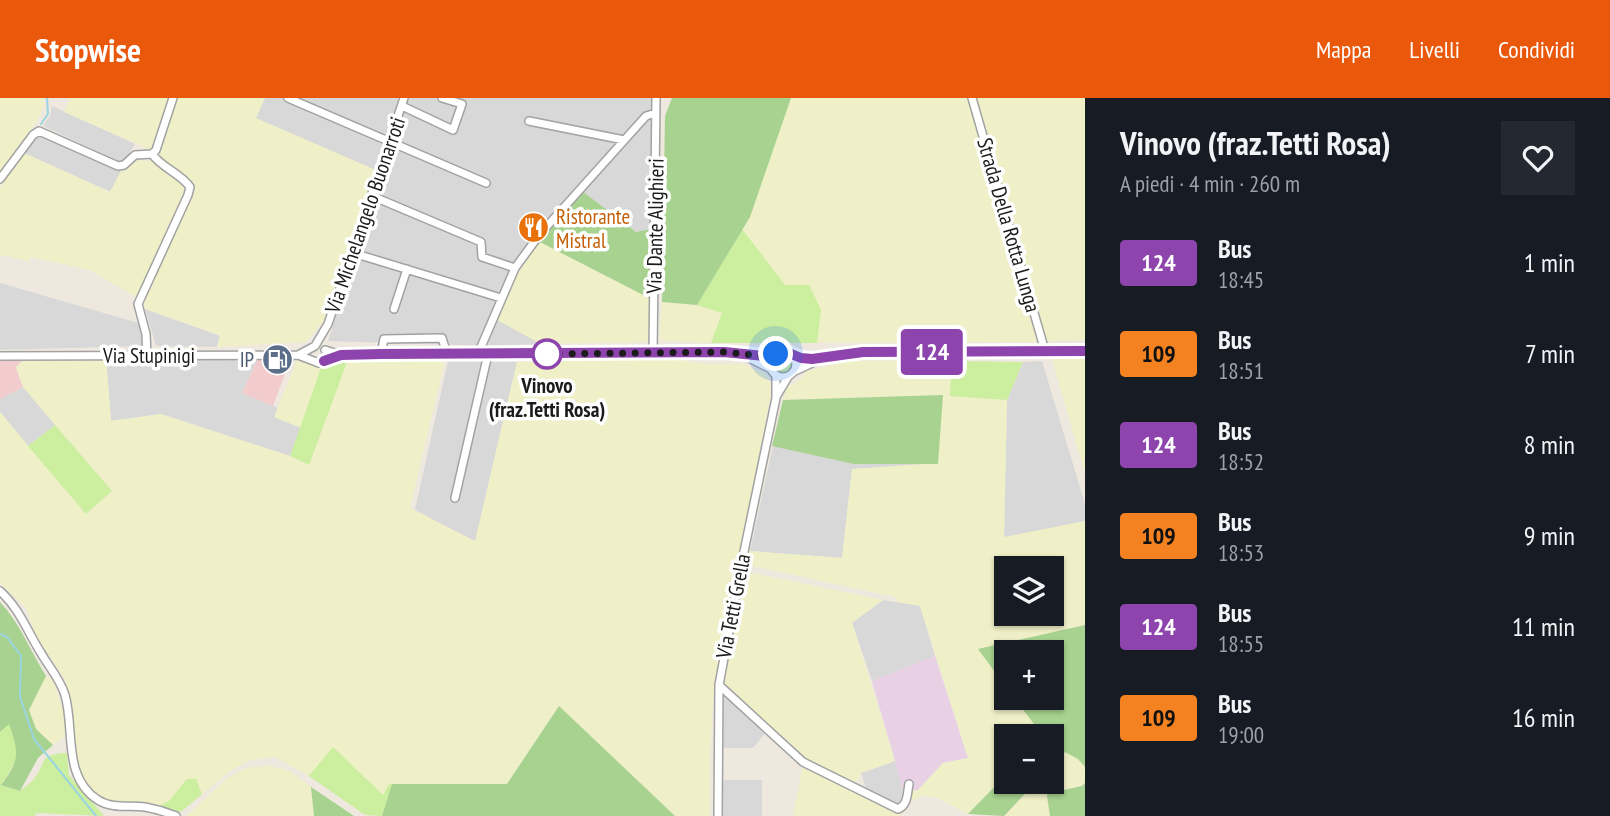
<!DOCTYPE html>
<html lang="it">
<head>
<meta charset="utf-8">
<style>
  :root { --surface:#171b24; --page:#242831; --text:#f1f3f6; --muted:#9ea1a6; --accent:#ea580c }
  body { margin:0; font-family:"PT Sans Narrow",sans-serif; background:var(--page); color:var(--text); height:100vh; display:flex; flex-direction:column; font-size:26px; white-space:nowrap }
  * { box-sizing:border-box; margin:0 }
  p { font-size:23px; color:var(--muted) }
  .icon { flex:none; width:38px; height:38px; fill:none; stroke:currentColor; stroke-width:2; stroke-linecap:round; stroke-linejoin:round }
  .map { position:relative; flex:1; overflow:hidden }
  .drawer { display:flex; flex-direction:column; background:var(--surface); width:525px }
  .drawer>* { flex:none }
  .badge { padding:0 14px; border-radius:5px; font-size:24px; line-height:46px }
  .buttons { position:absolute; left:994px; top:458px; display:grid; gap:14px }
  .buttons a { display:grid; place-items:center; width:70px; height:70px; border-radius:0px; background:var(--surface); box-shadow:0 2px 5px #0004; font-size:35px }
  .you { position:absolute; width:35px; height:35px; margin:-18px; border:5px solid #fff; border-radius:50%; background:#1a73e8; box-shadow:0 0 0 10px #1a73e833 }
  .map>.badge { position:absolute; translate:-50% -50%; box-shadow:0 0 0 4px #fff }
  .round { display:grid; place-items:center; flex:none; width:74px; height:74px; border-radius:0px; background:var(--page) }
  .summary { display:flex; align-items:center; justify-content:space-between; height:119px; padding:0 35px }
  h1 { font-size:33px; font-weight:600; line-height:52px }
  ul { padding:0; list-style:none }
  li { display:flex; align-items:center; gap:21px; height:91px; padding:0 35px }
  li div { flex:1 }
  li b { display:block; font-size:26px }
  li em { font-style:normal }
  li .badge { min-width:77px; font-weight:700; text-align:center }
  header { display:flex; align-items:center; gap:42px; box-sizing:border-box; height:98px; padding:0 35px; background:var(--accent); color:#fff }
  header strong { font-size:33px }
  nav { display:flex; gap:38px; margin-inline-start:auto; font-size:24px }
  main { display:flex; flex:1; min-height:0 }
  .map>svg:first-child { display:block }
  .residential { fill:#d9d8d8 }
  .commercial { fill:#f2cccc }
  .industrial { fill:#e8d0e5 }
  .farmland { fill:#eff0c7; fill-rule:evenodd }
  .grass { fill:#cbef9e }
  .forest { fill:#a7d28f }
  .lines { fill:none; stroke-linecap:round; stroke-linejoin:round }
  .stream { stroke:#9ad5e1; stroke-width:2 }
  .minor-casing { stroke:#a2a2a2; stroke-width:10 }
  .minor { stroke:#fff; stroke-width:7 }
  .line-casing { stroke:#fff; stroke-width:16 }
  .line { stroke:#8e44ad; stroke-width:10 }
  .walk { stroke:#1b1b1b; stroke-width:7; stroke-dasharray:0 12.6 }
  .stop-dot { fill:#fff; stroke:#8e44ad; stroke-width:3.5 }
  .labels { text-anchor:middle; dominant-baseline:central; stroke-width:7; stroke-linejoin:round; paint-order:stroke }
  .street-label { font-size:21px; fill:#1b1b1b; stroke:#fff }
  .food-label { font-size:21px; fill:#c56008; stroke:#fff; text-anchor:start }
  .service-label { font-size:21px; fill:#4e5e75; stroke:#fff; text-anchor:end }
  .stop-label { font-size:21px; font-weight:bold; fill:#1b1b1b; stroke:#fff }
</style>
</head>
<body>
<header>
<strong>Stopwise</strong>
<nav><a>Mappa</a><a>Livelli</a><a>Condividi</a></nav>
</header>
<main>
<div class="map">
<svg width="1085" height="718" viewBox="0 0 1085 718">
  <rect width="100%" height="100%" fill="#eee8df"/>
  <path class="residential" d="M265 0H660L658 130 636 134 578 90 512 171 492 218 541 246 487 248 328 243 382 75 255 20Z
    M52 8 135 46 124 64H120L43 28 50 18Z
    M39 38 121 73 111 94 24 55Z
    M0 185 142 226 143 248 0 252Z
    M145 211 220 238 217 249 156 248Z
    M259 259 242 295 278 310 274 319 301 330 290 358 161 316 111 323 106 261Z
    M448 263 517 264 475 444 415 412Z
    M1042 263 1085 406V423L1004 440 1007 302 1023 264Z
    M23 289 55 327 28 348 0 314V301Z
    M783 302 938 366 852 371 842 460 750 453Z
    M883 502 920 508 935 558 872 583 852 524Z
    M727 599 766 634 753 650H723L724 600Z
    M895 663 904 694 900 708 866 691 861 675Z
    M722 682H762V718H723Z"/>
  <path class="commercial" d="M259 259 291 260 273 308 242 295Z
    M0 263H22L16 269 23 289 0 301Z"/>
  <path class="industrial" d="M935 558 968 660 943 665 918 692 904 694 872 583Z"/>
  <path class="farmland" d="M0 0H44V8L37 23 0 74Z
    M70 0H171L154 49 151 52 64 14Z
    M175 0H265L256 20 378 73 326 220 306 244 217 249 220 237 145 211 143 203 193 88 188 81 159 61 157 56Z
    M790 0H971L1041 244 817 245 821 212 785 187 742 131 750 119Z
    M974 0H1085V242L1045 243Z
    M24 55 110 94 121 73 125 74 134 62 153 63 186 87 187 94 139 201 90 172 31 159 28 163 0 157V89Z
    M540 144 649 200V244L541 246 497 222 518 172Z
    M662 204 697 207 722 215 711 245 659 242Z
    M106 261 111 323 161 316 290 358 308 367 347 264 445 262 410 410 475 443 517 264 675 261 705 266H744L765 276 770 284 771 296 714 589 710 654V718H675L559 608 507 686H389L383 698 333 650 309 678 275 659 250 662 230 673 202 696 196 682 187 681 169 703 161 707 114 703 100 699 89 691 80 677 66 583 36 538 26 510 0 485V314L86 416 112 393 23 289 16 269 22 263Z
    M1052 261H1085V376Z
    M297 262 309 264 321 270 301 330 274 319Z
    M850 263H952L950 298 1007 302 1004 439 1085 423V527L978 551 1006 588V600H1015L1044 638 1006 639V677L968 716 936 699 922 698 909 704 910 693 918 692 943 665 968 660 920 508 898 504 895 499 748 467 750 453 842 460 852 371 938 365 942 297 783 302 787 289 798 283 807 273ZM1006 471H1052V516H1006Z
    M748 474 883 502 852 525 895 663 861 675 856 685 830 674 802 660 725 586 728 562Z
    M46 578 53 582 65 618V639L53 647 36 631 29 612Z
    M1065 654 1078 661 1085 669V685L1082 688 1055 694 1047 698 1050 718H1004L1036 684H1052V668Z
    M803 667 878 702 903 718H793Z
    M269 668 290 673 311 689 314 718H186L228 680 249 669Z"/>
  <path class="grass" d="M742 131 785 187H809L821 212 817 245H711L722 215 697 207Z
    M775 266a9 9 0 1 1 18 0a9 9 0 1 1-18 0Z
    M952 263 1023 264 1007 302 950 298Z
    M347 264 309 367 290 358 321 270 335 265Z
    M55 327 112 393 86 416 28 348Z
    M9 625C20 657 20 659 1 687L20 693C24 690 30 686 34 681 47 664 38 656 67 655L69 677 104 718 36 715 35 718H0V634Z
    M333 649 383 697 389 686H392L382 718 365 717 309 678Z
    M187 681H196L202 696 182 713 173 714 161 707 169 703Z"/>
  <path class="forest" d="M672 0H791L750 119 697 207 662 204 665 18Z
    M582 93 636 134 651 131 649 200 540 144Z
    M943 297 938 366H854L772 348 783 302Z
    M0 504C20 525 30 553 46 578L29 612 36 631 53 647 38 660 20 693 1 687C20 663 19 654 9 626L0 634Z
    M1085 527V669L1078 661 1065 654 1052 668V639H1044L1014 600H1052V555H1006V589L978 551Z
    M559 608 675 718H382L392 686H507Z
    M1006 677V684H1036L1004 718 968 716Z
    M1085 685V718H1050L1047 698 1048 692 1055 694 1082 688Z
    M311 689 354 718H314Z"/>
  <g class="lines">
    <path class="stream" d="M41 26 48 16 47 0
      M0 536 7 539 21 558 20 599 34 641 96 718"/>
    <defs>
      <path id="minor" d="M288 0 486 85
        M972 0 1045 253
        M402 8 453 32 462 6 442 0
        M529 23 624 42
        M0 81 33 37 39 33 118 68 124 67 135 57 152 56 156 52 173 0
        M372 98 481 144 482 159 515 170
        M353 155 501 200
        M394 211 407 171
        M325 252 341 257 724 254 773 259
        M770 266a13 13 0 1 1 26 0a13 13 0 1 1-26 0Z
        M653 255 656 0
        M381 256 384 241 442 240 447 256
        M478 256 515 170 540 136 646 18 656 15
        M147 257 146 236 138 206 188 97 190 89C180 75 162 70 152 56
        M298 257 319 265 340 257
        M792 257 801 260H818
        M0 258 298 257 315 248 328 226 404 0
        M745 258 771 271
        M795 273 823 260 855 254 1085 253
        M776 299 788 279
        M455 400 488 256
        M0 493C20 511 27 533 41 555 49 569 60 581 65 597 75 631 62 679 98 702 112 711 130 707 145 709 156 711 166 714 176 718
        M719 587 803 664 898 711C908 707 907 696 909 686
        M718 718 719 587 741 468 776 300V277"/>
    </defs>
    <use href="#minor" class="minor-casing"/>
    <use href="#minor" class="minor"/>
  </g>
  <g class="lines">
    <defs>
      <path id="line" d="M324 263 341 257 381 256 724 254 773 259 784 253 801 260 812 261 863 254 1085 253"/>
    </defs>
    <use href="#line" class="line-casing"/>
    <use href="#line" class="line"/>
    <path class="walk" d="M547 256 724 254 773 259 776 256"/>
  </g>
  <defs>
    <symbol id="restaurant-disc" viewBox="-11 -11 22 22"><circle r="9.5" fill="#e8710a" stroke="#fff"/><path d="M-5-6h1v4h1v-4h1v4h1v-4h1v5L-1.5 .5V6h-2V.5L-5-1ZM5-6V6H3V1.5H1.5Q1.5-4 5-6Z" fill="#fff"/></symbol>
    <symbol id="fuel-disc" viewBox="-11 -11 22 22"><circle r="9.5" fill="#5c6f8a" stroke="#fff"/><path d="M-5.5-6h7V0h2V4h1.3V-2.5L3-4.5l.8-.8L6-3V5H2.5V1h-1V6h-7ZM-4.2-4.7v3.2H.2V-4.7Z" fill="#fff"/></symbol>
  </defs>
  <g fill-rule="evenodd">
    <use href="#restaurant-disc" x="516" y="112" width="35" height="35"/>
    <use href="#fuel-disc" x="260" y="244" width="35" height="35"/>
  </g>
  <circle class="stop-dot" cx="547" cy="256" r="14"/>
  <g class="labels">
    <g class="street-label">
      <text transform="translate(365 117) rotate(-71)">Via Michelangelo Buonarroti</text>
      <text transform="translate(1009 127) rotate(74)">Strada Della Rotta Lunga</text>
      <text transform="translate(655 128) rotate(-89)">Via Dante Alighieri</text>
      <text x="149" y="257">Via Stupinigi</text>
      <text transform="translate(733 508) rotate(-79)">Via Tetti Grella</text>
    </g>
    <g class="food-label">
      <text x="556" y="118">Ristorante<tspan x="556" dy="24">Mistral</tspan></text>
    </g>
    <g class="service-label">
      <text x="254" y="261">IP</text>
    </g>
    <g class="stop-label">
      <text x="547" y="287">Vinovo<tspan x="547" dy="24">(fraz.Tetti Rosa)</tspan></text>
    </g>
  </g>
</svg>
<div class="buttons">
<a><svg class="icon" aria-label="layers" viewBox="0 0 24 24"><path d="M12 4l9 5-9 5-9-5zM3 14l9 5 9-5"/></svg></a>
<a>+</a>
<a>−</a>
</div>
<div class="you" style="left:776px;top:256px"></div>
<b class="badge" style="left:932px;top:254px;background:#8e44ad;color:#fff">124</b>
</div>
<section class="drawer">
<div class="summary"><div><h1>Vinovo (fraz.Tetti Rosa)</h1><p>A piedi · 4 min · 260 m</p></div><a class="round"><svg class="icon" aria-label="heart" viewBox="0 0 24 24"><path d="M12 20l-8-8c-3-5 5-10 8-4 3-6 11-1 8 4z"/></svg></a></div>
<ul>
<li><span class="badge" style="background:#8e44ad;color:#fff">124</span><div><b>Bus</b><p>18:45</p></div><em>1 min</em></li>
<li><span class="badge" style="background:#f58220;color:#111">109</span><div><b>Bus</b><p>18:51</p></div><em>7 min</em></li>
<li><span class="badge" style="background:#8e44ad;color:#fff">124</span><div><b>Bus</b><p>18:52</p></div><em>8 min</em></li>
<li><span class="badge" style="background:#f58220;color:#111">109</span><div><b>Bus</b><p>18:53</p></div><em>9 min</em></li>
<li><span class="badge" style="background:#8e44ad;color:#fff">124</span><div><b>Bus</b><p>18:55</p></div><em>11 min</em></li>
<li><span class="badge" style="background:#f58220;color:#111">109</span><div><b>Bus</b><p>19:00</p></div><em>16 min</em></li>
</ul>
</section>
</main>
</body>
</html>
